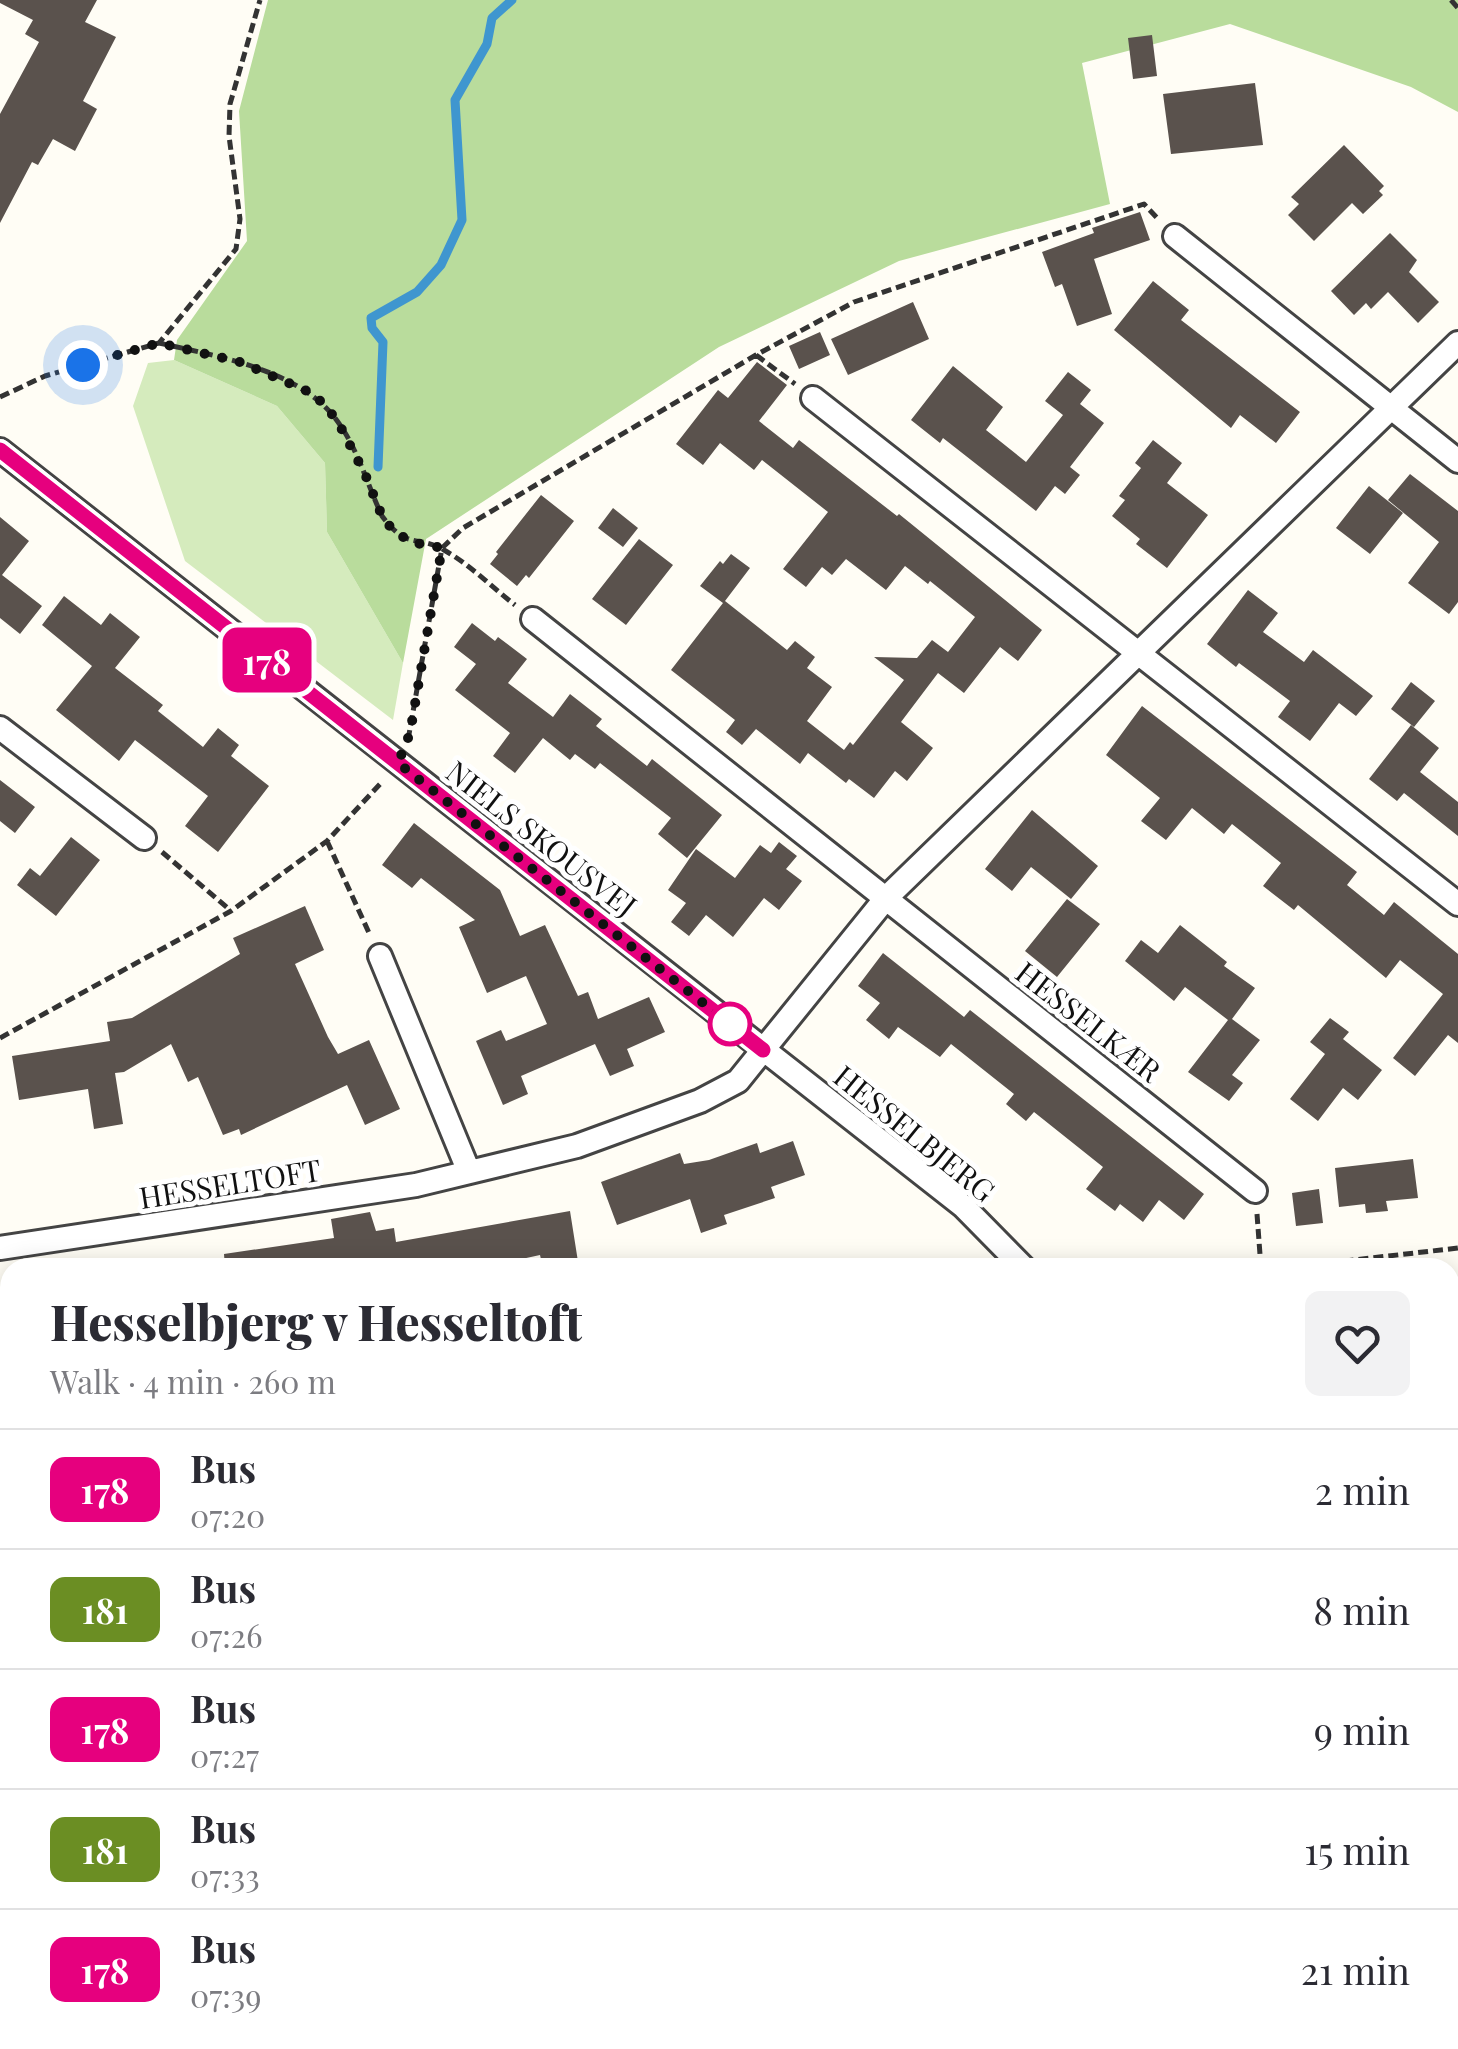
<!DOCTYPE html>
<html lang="en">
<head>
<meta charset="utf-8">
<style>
  :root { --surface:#fff; --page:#f2f2f3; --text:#2b2b33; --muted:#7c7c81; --line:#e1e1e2 }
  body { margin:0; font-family:"Playfair Display",serif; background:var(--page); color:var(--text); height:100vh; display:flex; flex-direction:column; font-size:38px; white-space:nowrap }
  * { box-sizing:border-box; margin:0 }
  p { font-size:32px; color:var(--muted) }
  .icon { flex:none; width:55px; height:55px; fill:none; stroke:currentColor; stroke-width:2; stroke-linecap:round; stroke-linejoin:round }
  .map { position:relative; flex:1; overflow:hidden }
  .drawer { position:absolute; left:0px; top:1258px; width:1460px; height:792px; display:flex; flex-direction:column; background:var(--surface); border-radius:30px 30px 0 0; box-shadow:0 5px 25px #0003 }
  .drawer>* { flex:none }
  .badge { padding:0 20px; border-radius:15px; font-size:35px; line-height:65px }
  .you { position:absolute; width:50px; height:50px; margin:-25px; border:8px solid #fff; border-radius:50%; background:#1a73e8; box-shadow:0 0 0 15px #1a73e833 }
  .map>.badge { position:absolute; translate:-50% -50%; box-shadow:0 0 0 5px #fff }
  .round { display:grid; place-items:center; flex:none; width:105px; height:105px; border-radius:15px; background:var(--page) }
  .summary { display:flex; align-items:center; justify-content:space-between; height:170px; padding:0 50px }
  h1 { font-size:48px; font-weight:800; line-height:75px }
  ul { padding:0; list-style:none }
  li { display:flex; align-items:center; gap:30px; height:120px; padding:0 50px; border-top:2px solid var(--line) }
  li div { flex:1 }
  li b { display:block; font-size:38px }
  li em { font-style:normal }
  li .badge { min-width:110px; font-weight:700; text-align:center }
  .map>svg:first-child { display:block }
  .green { fill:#d5ebbd }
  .forest { fill:#b9dc9c }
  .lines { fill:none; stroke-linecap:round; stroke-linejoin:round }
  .stream { stroke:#3f96cf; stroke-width:9 }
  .building { fill:#5a524d }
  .street-casing { stroke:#444; stroke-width:28 }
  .path { stroke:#333; stroke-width:5; stroke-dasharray:10 5; stroke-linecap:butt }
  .street { stroke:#fff; stroke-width:22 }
  .line-casing { stroke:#fff; stroke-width:22 }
  .line { stroke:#e6007e; stroke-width:15 }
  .walk { stroke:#111; stroke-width:10; stroke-dasharray:0 18 }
  .stop-dot { fill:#fff; stroke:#e6007e; stroke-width:5 }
  .labels { text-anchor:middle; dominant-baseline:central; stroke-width:10; stroke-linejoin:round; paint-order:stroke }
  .street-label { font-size:30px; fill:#111; stroke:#fff }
</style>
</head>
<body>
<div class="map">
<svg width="1458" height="2049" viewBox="0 0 1458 2049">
  <rect width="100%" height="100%" fill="#fffdf5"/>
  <path class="green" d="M174 360 277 406 325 463 327 532 403 663 393 720 185 561 133 406 148 363Z"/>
  <path class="forest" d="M268 0H1458V112L1411 87 1230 24 1082 63 1110 204 899 261 719 347 426 539 403 663 327 532 325 463 277 406 174 360 177 340 247 241 239 111Z"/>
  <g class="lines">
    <path class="stream" d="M378 467 383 342 372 328 371 318 417 292 441 265 462 220 455 100 487 44 492 18 512 0"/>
  </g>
  <path class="building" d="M0 0H97L85 22 116 37 83 101 97 109 75 151 53 139 38 165 32 162 0 223V114L39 42 25 34 33 20 0 3Z
    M1152 35 1157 76 1133 79 1128 38Z
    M1255 83 1263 145 1171 154 1163 94Z
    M1344 145 1384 186 1379 191 1383 195 1363 214 1352 203 1314 241 1288 215 1299 204 1291 197Z
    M1140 212 1150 240 1094 259 1112 314 1077 326 1062 284 1055 287 1042 252 1094 233 1092 228Z
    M1390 233 1417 260 1409 272 1439 302 1418 323 1388 292 1371 309 1366 303 1354 315 1331 291Z
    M1153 281 1189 310 1181 320 1300 412 1276 443 1240 415 1231 428 1114 330Z
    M913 302 929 339 848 375 831 339Z
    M820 332 830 355 799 369 789 346Z
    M757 362 787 385 759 421 793 448 799 440 897 516 899 514 1042 630 1018 661 1000 647 964 693 938 673 901 722 933 748 907 781 895 771 874 798 849 779 846 783 808 753 800 764 756 729 742 745 726 732 735 720 671 670 723 603 700 586 720 561 723 564 731 554 750 568 725 601 787 650 795 641 815 657 807 668 832 687 807 721 844 750 850 742 853 745 904 680 874 657 917 658 932 640 948 652 975 617 930 581 928 584 905 566 886 590 846 559 832 575 822 567 806 587 783 569 828 512 762 460 754 470 720 443 703 465 676 444 718 390 728 398Z
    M953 366 1003 407 986 430 1026 462 1063 415 1045 401 1068 372 1091 390 1080 404 1104 423 1070 467 1080 475 1065 494 1055 486 1036 511 943 438 940 443 911 420Z
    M1153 440 1182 463 1167 483 1208 515 1167 568 1136 544 1140 539 1112 516 1125 500 1119 496 1141 468 1135 463Z
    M1410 474 1458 511V602L1449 614 1408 583 1439 542 1388 500Z
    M1369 486 1403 513 1370 554 1336 528Z
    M541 495 574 521 529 578 526 575 517 586 490 564 498 554 496 552Z
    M613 508 638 528 623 547 598 528Z
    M0 517 29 541 2 575 42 606 20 634 0 618Z
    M639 539 673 565 626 625 592 599Z
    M1248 590 1278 613 1263 632 1304 662 1313 650 1373 696 1356 716 1339 703 1310 741 1278 717 1290 701 1239 663 1236 667 1207 644Z
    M64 596 101 625 110 613 140 637 115 668 163 705 158 711 203 747 218 728 239 745 231 756 269 786 218 852 185 826 208 796 135 740 119 761 56 710 92 666 42 625Z
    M472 623 495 641 498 637 527 659 508 683 553 717 570 694 602 719 596 726 647 766 652 759 722 815 687 858 658 834 671 818 600 763 595 769 575 754 570 760 543 738 515 773 493 756 510 733 455 690 476 664 454 647Z
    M1411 682 1435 701 1414 727 1391 709Z
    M1142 706 1357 872 1347 885 1384 915 1394 902 1458 954V1043L1448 1035 1415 1076 1393 1058 1443 994 1400 960 1386 978 1298 905 1294 910 1263 886 1281 863 1232 824 1224 834 1192 808 1166 840 1141 821 1160 798 1106 755Z
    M1411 725 1439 748 1420 772 1458 802V836L1404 793 1397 801 1369 779Z
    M0 780 35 807 15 833 0 821Z
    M1032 810 1098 866 1071 899 1031 867 1012 891 985 869Z
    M414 823 500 890 520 936 545 925 578 996 588 992 598 1019 649 997 665 1032 627 1049 634 1066 610 1076 595 1044 521 1076 528 1094 503 1105 476 1041 501 1030 506 1041 547 1024 526 976 487 993 459 927 475 920 421 878 412 888 382 865Z
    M71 837 100 860 56 916 17 885 30 868 40 876Z
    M779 842 797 856 786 869 802 881 779 910 764 898 733 937 706 915 689 936 671 922 686 903 668 890 696 849 735 878 760 845 771 853Z
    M1067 899 1100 924 1057 977 1025 951Z
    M305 906 324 950 295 964 328 1037 338 1054 369 1040 400 1109 365 1125 347 1085 241 1135 239 1129 223 1135 198 1077 188 1082 171 1044 124 1072 115 1073 123 1124 94 1129 88 1089 19 1100 12 1056 110 1041 107 1022 132 1018 240 954 233 938Z
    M1180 925 1227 962 1224 966 1255 988 1232 1019 1260 1040 1232 1075 1243 1083 1229 1101 1188 1072 1228 1020 1185 987 1174 1001 1125 961 1141 940 1158 953Z
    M883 953 964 1017 970 1010 1204 1194 1184 1220 1159 1200 1143 1222 1120 1204 1115 1211 1086 1189 1103 1167 1034 1112 1026 1121 1006 1104 1014 1094 951 1044 940 1057 898 1027 889 1039 866 1020 880 1003 858 986Z
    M1330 1018 1349 1032 1343 1039 1382 1070 1358 1100 1343 1088 1318 1121 1290 1099 1325 1054 1310 1042Z
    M793 1141 805 1175 771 1187 775 1198 724 1215 727 1224 701 1233 690 1199 617 1225 601 1182 680 1153 684 1164 709 1160 757 1143 760 1153Z
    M1413 1159 1418 1198 1386 1201 1388 1211 1366 1213 1365 1204 1339 1207 1335 1168Z
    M1319 1189 1323 1223 1296 1226 1292 1193Z
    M570 1211 579 1268H543L540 1255 480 1268H225L224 1254 334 1238 331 1219 370 1212 376 1231 394 1228 396 1242Z"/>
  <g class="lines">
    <defs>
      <path id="street" d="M1175 236 1458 461
        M813 398 1458 904
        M0 450 963 1206 1024 1268
        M533 619 1255 1191
        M0 728 144 838
        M380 956 469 1172
        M0 1248 416 1185 577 1146 700 1101 738 1081 886 898 1458 343
        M1450 1445 1458 1444
        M0 1589 10 1590
        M1450 1802 1458 1800
        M6 1943H10
        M1383 2040 1384 2049
        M366 2049 367 2040"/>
    </defs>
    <use href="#street" class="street-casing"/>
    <path class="path" d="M1451 0 1458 8
      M159 343C216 356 297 369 335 418 357 446 367 484 382 516 408 551 416 534 444 550 469 564 492 587 515 605
      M756 355 795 384
      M0 397 45 376 159 343 236 249 240 219 229 136 230 104 260 0
      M408 740 442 548 463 528 756 355 854 302 1144 204 1159 220
      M327 841 370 935
      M162 852 230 910
      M0 1038 231 911 327 841 381 783
      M1257 1214 1261 1268
      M1284 1268 1458 1248
      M0 1417H10"/>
    <use href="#street" class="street"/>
  </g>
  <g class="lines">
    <defs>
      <path id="line" d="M0 450 763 1050"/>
    </defs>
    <use href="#line" class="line-casing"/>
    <use href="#line" class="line"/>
    <path class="walk" d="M83 365 159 343 240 362 314 394 337 420 365 474 382 516 392 529 410 542 442 548 410 733 398 763 730 1024"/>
  </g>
  <circle class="stop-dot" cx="730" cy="1024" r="20"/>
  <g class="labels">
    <g class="street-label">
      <text transform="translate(542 838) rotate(38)">NIELS SKOUSVEJ</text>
      <text transform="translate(1089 1021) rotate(38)">HESSELKÆR</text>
      <text transform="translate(915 1133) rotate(39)">HESSELBJERG</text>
      <text transform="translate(230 1183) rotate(-9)">HESSELTOFT</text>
    </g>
  </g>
</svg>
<div class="you" style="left:83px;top:365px"></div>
<b class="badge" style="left:267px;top:660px;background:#e6007e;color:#fff">178</b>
<section class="drawer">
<div class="summary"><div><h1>Hesselbjerg v Hesseltoft</h1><p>Walk · 4 min · 260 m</p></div><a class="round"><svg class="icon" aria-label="heart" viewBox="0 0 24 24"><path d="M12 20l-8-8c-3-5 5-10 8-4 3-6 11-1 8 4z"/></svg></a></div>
<ul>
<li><span class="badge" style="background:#e6007e;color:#fff">178</span><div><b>Bus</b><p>07:20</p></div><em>2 min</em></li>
<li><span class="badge" style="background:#6b8e23;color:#fff">181</span><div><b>Bus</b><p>07:26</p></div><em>8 min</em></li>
<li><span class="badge" style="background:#e6007e;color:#fff">178</span><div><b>Bus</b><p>07:27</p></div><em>9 min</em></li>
<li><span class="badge" style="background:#6b8e23;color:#fff">181</span><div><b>Bus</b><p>07:33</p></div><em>15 min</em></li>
<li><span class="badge" style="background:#e6007e;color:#fff">178</span><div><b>Bus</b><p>07:39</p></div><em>21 min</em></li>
</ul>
</section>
</div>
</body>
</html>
